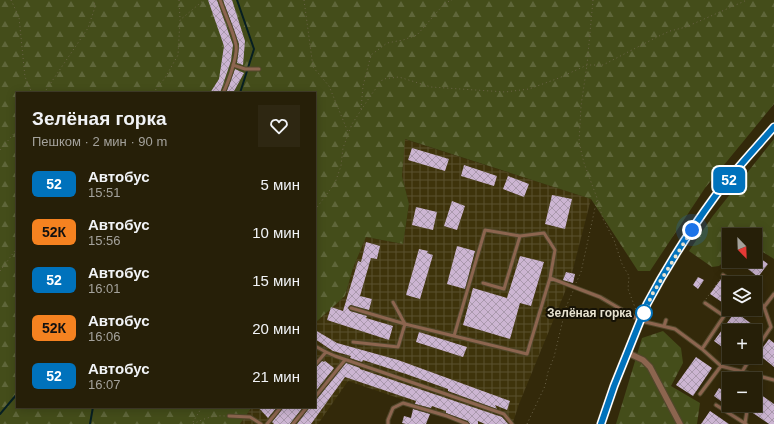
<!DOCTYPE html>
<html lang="ru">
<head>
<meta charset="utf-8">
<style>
  :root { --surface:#261f08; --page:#2e2712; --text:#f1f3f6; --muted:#a4a29c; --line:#423d29 }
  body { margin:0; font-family:Helvetica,sans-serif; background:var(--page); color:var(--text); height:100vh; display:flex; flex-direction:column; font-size:15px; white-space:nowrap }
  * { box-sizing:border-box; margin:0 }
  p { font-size:13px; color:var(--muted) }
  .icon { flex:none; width:22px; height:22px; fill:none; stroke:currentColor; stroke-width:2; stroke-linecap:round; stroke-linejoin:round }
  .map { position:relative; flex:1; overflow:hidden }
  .details { position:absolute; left:16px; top:92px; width:300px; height:316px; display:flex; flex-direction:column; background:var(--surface); border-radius:0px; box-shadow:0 2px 10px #0003,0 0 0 1px var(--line) }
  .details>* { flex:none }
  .badge { padding:0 8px; border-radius:6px; font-size:14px; line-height:26px }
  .needle { width:26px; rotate:157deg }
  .tools { position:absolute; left:722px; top:228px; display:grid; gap:8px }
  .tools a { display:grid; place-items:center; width:40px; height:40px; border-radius:0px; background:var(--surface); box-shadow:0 2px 10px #0003,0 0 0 1px var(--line); font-size:20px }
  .you { position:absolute; width:20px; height:20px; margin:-10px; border:3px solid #fff; border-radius:50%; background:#1a73e8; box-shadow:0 0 0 6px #1a73e833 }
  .map>.badge { position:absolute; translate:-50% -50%; box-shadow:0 0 0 2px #fff }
  .round { display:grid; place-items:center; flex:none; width:42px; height:42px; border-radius:0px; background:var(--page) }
  .summary { display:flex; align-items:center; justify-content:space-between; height:68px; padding:0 16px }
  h1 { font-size:19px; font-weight:700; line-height:30px }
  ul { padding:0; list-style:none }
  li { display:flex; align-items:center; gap:12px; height:48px; padding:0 16px }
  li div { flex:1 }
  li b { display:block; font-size:15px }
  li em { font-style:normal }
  li .badge { min-width:44px; font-weight:700; text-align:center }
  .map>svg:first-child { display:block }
  .industrial { fill:url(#industrial-grid) }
  .forest { fill:url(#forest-firs) }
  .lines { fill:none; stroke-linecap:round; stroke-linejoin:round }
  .stream { stroke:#071f22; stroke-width:2 }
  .building { fill:url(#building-cross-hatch) }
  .lane-casing { stroke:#50472a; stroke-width:5 }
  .street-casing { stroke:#50472a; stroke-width:8 }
  .secondary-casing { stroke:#50472a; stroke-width:10 }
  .path { stroke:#6c6449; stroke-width:1; stroke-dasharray:1 3; stroke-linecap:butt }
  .lane { stroke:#8c654f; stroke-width:3 }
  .street { stroke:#8c654f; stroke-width:5.5 }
  .secondary { stroke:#c38562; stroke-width:8 }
  .line-casing { stroke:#fff; stroke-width:9 }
  .line { stroke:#0072bc; stroke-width:6 }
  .walk { stroke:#e7e2d0; stroke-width:4; stroke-dasharray:0 7.2 }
  .stop-dot { fill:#fff; stroke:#0072bc; stroke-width:2 }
  .labels { text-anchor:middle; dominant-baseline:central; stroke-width:4; stroke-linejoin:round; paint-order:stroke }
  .stop-label { font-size:12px; font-weight:bold; fill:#e7e2d0; stroke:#161206; text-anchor:end }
</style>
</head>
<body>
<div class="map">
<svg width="774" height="424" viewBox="0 0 774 424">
  <defs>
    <pattern id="industrial-grid" width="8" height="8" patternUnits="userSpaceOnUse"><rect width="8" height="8" fill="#3e330b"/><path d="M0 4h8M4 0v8" fill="none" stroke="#5a502e"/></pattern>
    <pattern id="forest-firs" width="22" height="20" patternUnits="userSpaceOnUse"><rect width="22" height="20" fill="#444d1a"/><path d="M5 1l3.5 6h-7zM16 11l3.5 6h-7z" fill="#5f663a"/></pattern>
    <pattern id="building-cross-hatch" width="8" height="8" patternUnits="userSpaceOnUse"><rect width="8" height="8" fill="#ccb5d2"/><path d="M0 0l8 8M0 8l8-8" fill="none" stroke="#aa99ad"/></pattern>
  </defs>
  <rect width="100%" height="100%" fill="#33290a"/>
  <path class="industrial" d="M404 139 591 199 572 273 575 274 573 283 569 282 519 404 513 422 514 424H475L348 381 318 424H240L252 407H315V323L345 296 353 268 366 237 403 244 409 204 402 176Z"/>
  <path class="forest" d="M0 0H774V104L705 188 650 271H638L591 199 405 139 402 176 409 204 403 244 366 237 353 268 345 296 315 323V93H17V407H252L240 424H0Z
    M774 139V259L755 247V235H729V257L719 266 712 267 689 251 712 217Z
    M663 331 681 348 683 363 671 386 700 403 697 424H616L642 338Z"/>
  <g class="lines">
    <path class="stream" d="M237 0 254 49 240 93
      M0 414 17 394
      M90 424 93 407"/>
  </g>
  <path class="building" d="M208 0H217L233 45 231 61 220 93H210L219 79 224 46Z
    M223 0H232L245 41 243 65 237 63 239 44Z
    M235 69 244 73 233 93H226Z
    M412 148 449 159 445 171 408 160Z
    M464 165 497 176 494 186 461 176Z
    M508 176 529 184 524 197 503 189Z
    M552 195 572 199 565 229 545 224Z
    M452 201 465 206 457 230 444 226Z
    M416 207 437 212 433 230 412 225Z
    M366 242 380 246 377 259 371 258 360 296 372 299 369 310 351 305 349 306 348 308 350 311 367 316 366 318 393 326 389 340 327 320 331 307 343 311 358 261 361 262Z
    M457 246 475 251 465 289 447 284Z
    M419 249 428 251 427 253 433 255 420 299 406 295Z
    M755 254 768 264 758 277 738 261H755Z
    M520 256 544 262 531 306 520 303 510 339 463 325 473 288 507 298Z
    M566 272 575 274 573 283 563 280Z
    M698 277 704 280 698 289 693 285Z
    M721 279 729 284V307L710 294Z
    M735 312 752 324 747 331H729V352L714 341Z
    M315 330 337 343 398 360 510 401 507 410 495 405 497 409 448 391V389L406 374 363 360 362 362 350 358 351 356 333 351 315 339Z
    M419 332 467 347 463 357 416 342Z
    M769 339 774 343V367L758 354Z
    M696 357 712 368 693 396 676 385Z
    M322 361 324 362 325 361 334 368 315 392V368Z
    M346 363 360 368V369L502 417 508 424H485L478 421V424H470L468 421 446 413V411L432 406 431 408 415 404 416 401 345 377 311 424H297L310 407H315V400L317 399Z
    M719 388 729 395V407L714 396Z
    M760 394 774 404V424H769L750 411 753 405H755V402Z
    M258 407H277L268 418Z
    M284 407H303L290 424H274L272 422Z
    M413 409 430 414 426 424H406L402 423 404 416 411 418Z
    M710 411 729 424H701Z"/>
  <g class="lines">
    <defs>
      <path id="lane" d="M220 0C225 15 233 30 236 45 238 55 228 83 223 93
        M233 65 245 69H259
        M723 275 735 283
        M550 278 555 250 544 233 520 236 485 230 454 336 527 354 550 278 600 297 641 321 675 329 702 349 721 366 774 380
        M483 283 504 289 520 236
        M755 297 764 307
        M351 308 405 324 393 302
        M664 326 666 320
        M353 342 398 347 405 324 454 336
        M315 346 326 352
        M702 349 724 316 705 303
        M755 351 771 327 764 307 774 294
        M315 365 326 352 335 356 504 414 512 424
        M745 379 742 372 751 357
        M700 394 721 366
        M315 397 345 360
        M716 405 746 424
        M229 416 250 417 261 424
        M745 423 748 405
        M267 424 281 407
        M293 424 307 407
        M388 424V420L393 408 403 403 447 416 467 424"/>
      <path id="street" d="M628 353 643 360 650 367 680 424"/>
      <path id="secondary" d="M601 424 614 386 647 304C667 266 691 229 716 195 734 171 755 149 774 127"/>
    </defs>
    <use href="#lane" class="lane-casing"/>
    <use href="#street" class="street-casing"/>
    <use href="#secondary" class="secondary-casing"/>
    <path class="path" d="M11 0 19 17 25 77 32 93
      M179 0 180 19
      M304 0 313 67 329 86 348 132
      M593 0 587 65 581 106 579 142 584 163 597 198 603 219 614 240 622 264 629 276 628 289 636 310
      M44 93 88 28 95 7 94 0
      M153 93 165 78 178 55 180 20 204 0
      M361 109 363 86 371 55 387 43 403 40 417 35 445 3 452 0
      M0 150 17 130
      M315 210 335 183 341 166 343 148 352 124 371 95 383 79 399 77 431 87 505 92 529 89 559 78 587 65H603L657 37 670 31 686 27 747 0
      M0 271 17 248
      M576 283 581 272 597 199
      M706 299 720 279
      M193 422 202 407
      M193 424C203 419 213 415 225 416
      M527 424 545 386 548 372 554 357 566 307 573 291"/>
    <use href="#lane" class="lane"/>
    <use href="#street" class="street"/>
    <use href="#secondary" class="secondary"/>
  </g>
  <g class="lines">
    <defs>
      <path id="line" d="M601 424 614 386 647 304C667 266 691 229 716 195 734 171 755 149 774 127"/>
    </defs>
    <use href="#line" class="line-casing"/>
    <use href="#line" class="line"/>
    <path class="walk" d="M644 313 653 293 692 230"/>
  </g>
  <circle class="stop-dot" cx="644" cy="313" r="8"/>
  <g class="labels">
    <g class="stop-label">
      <text x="632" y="313">Зелёная горка</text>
    </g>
  </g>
</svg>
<div class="tools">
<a><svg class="needle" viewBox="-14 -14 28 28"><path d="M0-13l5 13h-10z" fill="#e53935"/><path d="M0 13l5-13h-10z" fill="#a4a29c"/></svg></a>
<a><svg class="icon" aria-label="layers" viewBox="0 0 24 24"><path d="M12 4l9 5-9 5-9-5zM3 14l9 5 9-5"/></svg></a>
<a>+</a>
<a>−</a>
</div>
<div class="you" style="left:692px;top:230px"></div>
<b class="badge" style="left:729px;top:180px;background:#0072bc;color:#fff">52</b>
<section class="details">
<div class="summary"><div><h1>Зелёная горка</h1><p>Пешком · 2 мин · 90 m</p></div><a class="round"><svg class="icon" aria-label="heart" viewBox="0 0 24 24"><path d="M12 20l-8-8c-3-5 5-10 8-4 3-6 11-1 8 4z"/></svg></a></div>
<ul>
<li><span class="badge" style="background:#0072bc;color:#fff">52</span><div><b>Автобус</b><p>15:51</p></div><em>5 мин</em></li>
<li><span class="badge" style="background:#f58220;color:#111">52К</span><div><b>Автобус</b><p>15:56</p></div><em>10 мин</em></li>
<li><span class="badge" style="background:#0072bc;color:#fff">52</span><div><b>Автобус</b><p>16:01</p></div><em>15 мин</em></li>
<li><span class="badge" style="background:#f58220;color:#111">52К</span><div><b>Автобус</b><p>16:06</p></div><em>20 мин</em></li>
<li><span class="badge" style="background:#0072bc;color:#fff">52</span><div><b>Автобус</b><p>16:07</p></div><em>21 мин</em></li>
</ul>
</section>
</div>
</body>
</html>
